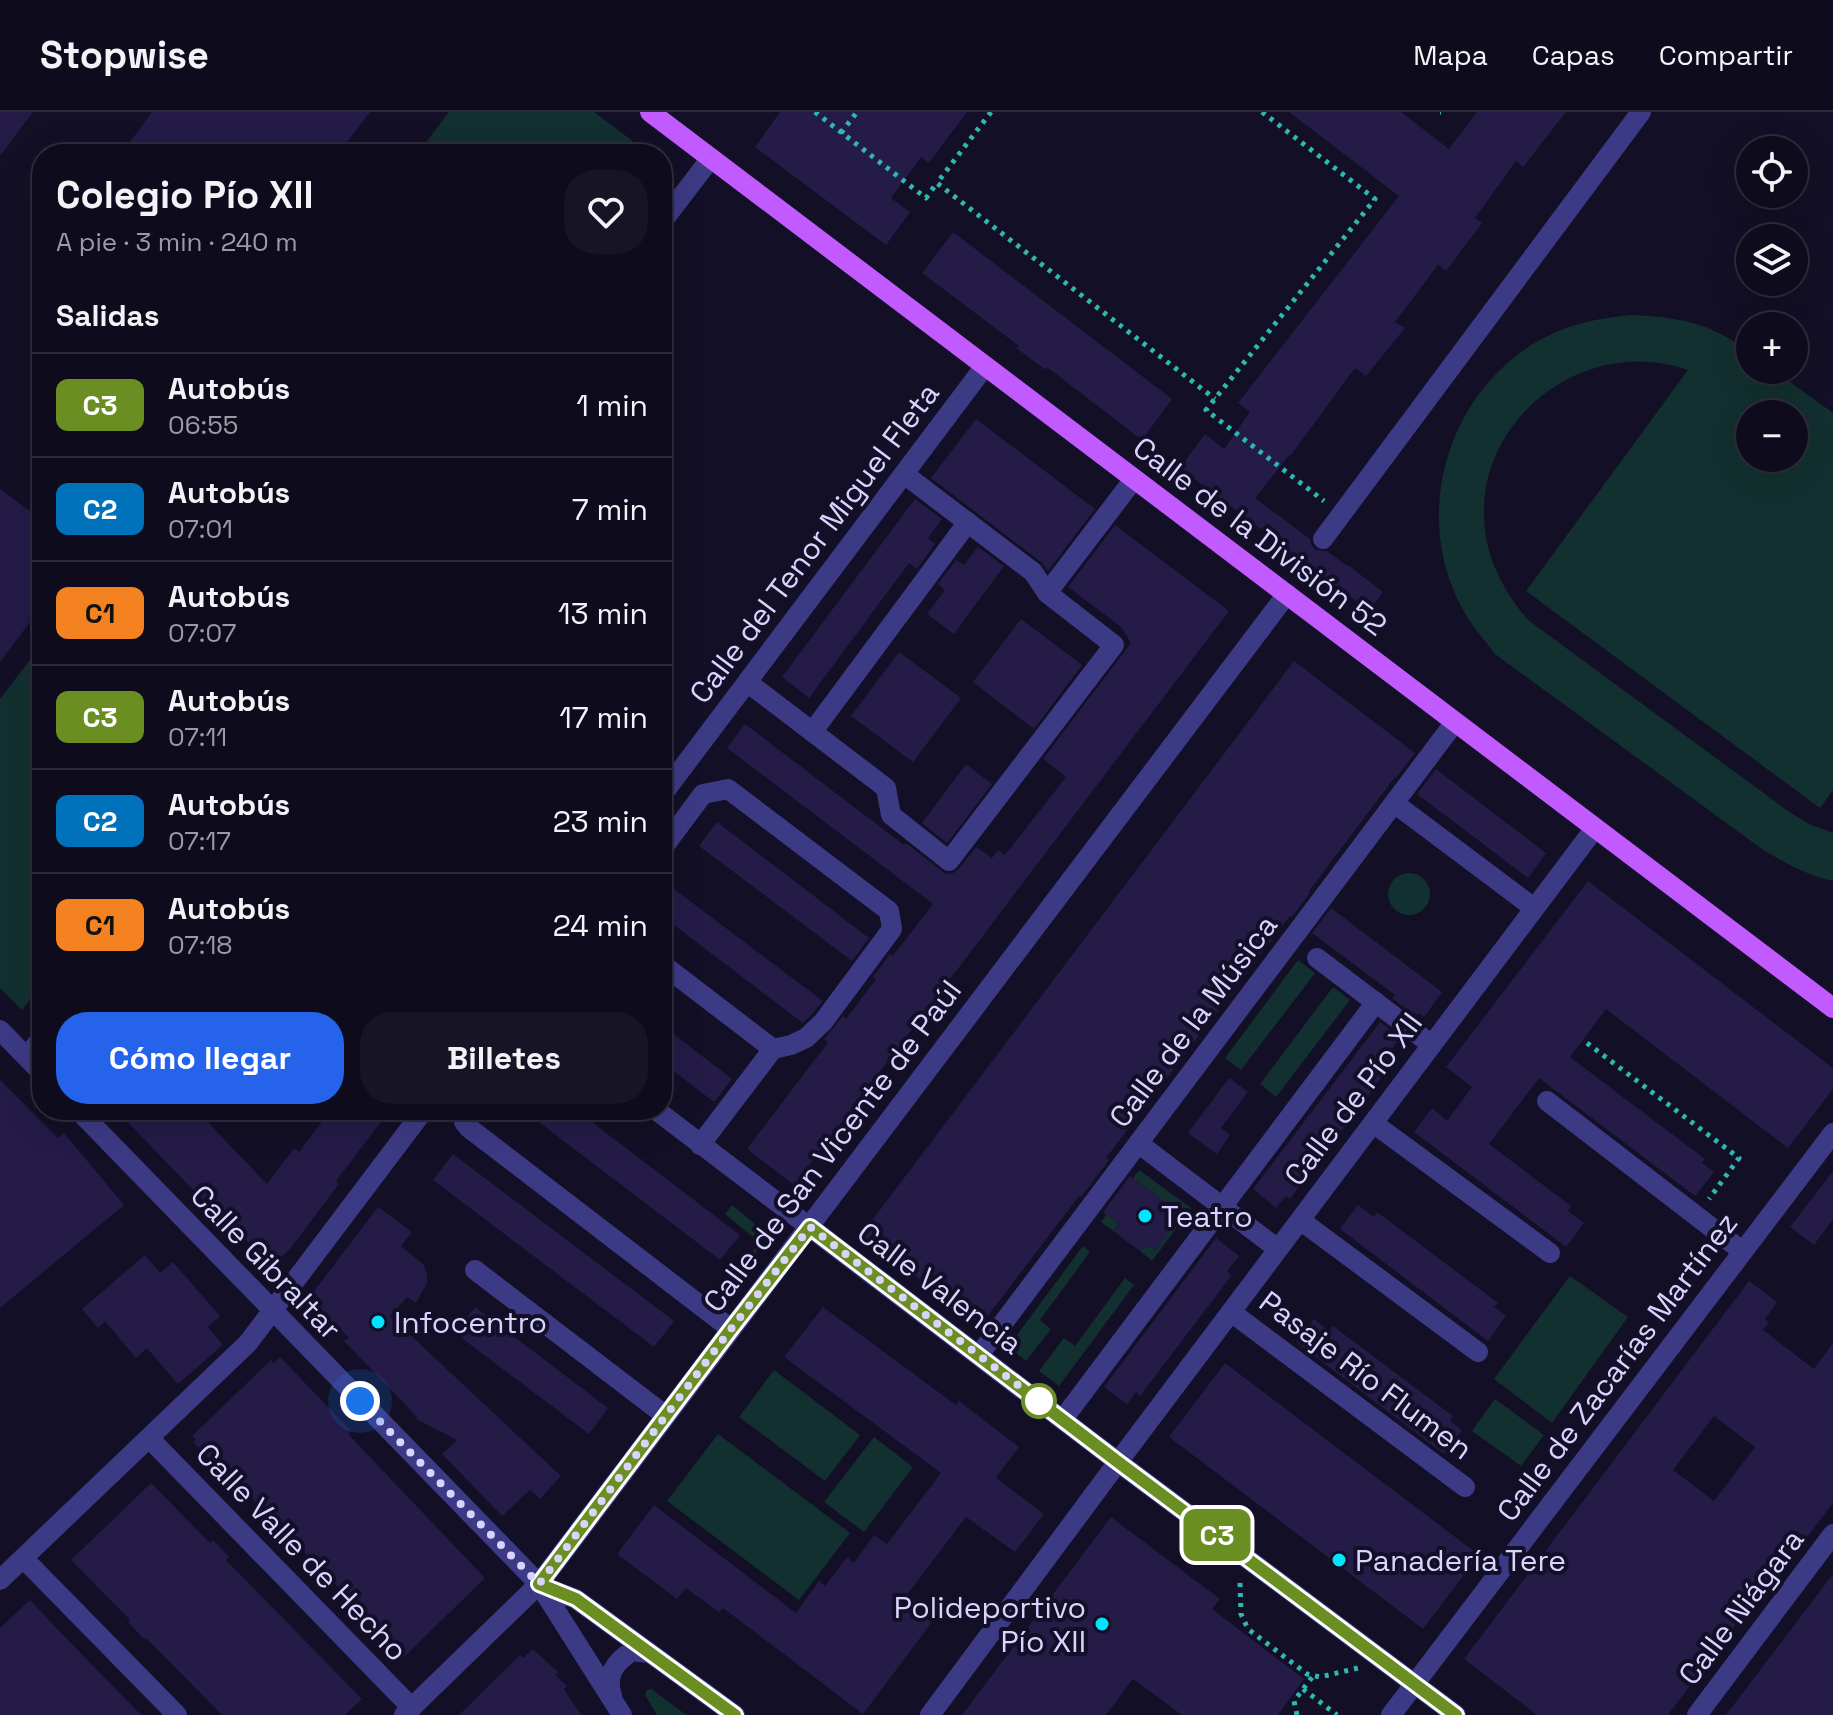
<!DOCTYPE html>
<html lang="es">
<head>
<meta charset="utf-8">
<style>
  :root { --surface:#0e0b1c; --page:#171425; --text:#f1f3f6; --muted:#9b9ba3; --line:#2e2b3b; --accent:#2563eb }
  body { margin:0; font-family:"Space Grotesk",sans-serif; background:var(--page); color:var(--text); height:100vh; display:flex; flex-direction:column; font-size:30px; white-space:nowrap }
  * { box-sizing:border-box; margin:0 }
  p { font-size:26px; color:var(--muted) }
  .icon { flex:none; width:44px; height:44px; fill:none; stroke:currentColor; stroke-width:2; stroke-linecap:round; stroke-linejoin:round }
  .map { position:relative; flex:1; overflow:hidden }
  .side { position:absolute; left:32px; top:32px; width:640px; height:976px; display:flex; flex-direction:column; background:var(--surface); border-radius:32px; box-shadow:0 8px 32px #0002,0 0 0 2px var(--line) }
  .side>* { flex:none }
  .badge { padding:0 16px; border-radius:12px; font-size:28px; line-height:52px }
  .fabs { position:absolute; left:1736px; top:24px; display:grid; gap:16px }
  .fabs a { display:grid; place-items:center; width:72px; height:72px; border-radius:50%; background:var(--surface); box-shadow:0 8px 32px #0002,0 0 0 2px var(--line); font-size:40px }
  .you { position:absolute; width:40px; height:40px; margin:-20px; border:6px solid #fff; border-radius:50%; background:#1a73e8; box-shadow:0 0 0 12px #1a73e833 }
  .map>.badge { position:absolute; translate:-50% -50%; box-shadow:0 0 0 4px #fff }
  h2 { padding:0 24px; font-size:30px; line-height:72px }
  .round { display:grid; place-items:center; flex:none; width:84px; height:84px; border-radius:32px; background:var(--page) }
  .headline { display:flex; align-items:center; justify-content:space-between; height:136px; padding:0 24px }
  h1 { font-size:38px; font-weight:700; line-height:60px }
  .action { display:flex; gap:16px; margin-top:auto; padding:16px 24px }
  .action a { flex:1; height:92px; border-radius:32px; background:var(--accent); color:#fff; font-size:32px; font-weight:700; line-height:92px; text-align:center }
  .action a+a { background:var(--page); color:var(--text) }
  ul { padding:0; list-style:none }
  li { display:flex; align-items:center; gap:24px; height:104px; padding:0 24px; border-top:2px solid var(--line) }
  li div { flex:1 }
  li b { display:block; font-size:30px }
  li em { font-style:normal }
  li .badge { min-width:88px; font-weight:700; text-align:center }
  header { display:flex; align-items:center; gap:48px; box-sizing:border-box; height:112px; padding:0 40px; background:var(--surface); border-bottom:2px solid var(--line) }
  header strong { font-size:38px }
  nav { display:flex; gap:44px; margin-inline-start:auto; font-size:28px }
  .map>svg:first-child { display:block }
  .green { fill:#12302f; fill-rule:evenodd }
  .building { fill:#241b47; fill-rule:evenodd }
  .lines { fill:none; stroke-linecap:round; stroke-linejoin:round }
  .path { stroke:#2fb8b0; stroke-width:5; stroke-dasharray:4 6; stroke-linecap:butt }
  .minor { stroke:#3d3a85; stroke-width:20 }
  .major { stroke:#c25bff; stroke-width:20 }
  .line-casing { stroke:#fff; stroke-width:18 }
  .line { stroke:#6b8e23; stroke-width:12 }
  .walk { stroke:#d9d4ff; stroke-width:8; stroke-dasharray:0 14.4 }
  .poi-dot { fill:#00e5ff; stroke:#130f26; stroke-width:3 }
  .stop-dot { fill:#fff; stroke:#6b8e23; stroke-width:4 }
  .labels { text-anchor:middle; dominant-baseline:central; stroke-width:8; stroke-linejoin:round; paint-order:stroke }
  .street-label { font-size:30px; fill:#d9d4ff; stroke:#130f26 }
  .poi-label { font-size:30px; fill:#d9d4ff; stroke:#130f26; text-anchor:start }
</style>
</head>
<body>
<header>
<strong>Stopwise</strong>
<nav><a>Mapa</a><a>Capas</a><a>Compartir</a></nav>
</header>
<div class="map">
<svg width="1833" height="1603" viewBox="0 0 1833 1603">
  <rect width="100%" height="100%" fill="#130f26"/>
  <path class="green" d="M449 0H594L650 42H417Z
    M1632 203C1680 205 1710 211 1750 240V258H1774L1833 301V678L1820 696 1526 479 1688 258C1573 218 1453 327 1491 445 1499 469 1512 489 1528 508L1788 699 1809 712 1833 721V769C1806 763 1785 751 1762 737L1495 542C1481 524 1466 507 1457 486 1414 395 1450 280 1538 229 1567 212 1599 206 1632 203ZM1750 302H1794V346H1750Z
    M42 532V872L22 898 0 876V587Z
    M1388 782a21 21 0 1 1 42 0a21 21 0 1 1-42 0Z
    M1298 848 1315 861 1241 958 1225 946Z
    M1333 875 1350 888 1276 985 1260 972Z
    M1139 1058 1191 1096 1152 1149 1140 1139 1146 1132 1155 1138 1181 1102 1137 1069 1110 1104 1119 1112 1113 1119 1101 1110Z
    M732 1093 755 1112 762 1130 755 1143 739 1164 735 1160 752 1142 758 1129 725 1102Z
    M1083 1134 1090 1140 1040 1208 1051 1217 1026 1249 1008 1235Z
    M1570 1164 1628 1205 1552 1311 1494 1267Z
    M1125 1166 1134 1173 1059 1274 1039 1259 1064 1226 1075 1234Z
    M774 1258 860 1323 825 1369 739 1305Z
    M1495 1287 1544 1323 1521 1354 1472 1319Z
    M718 1322 850 1421 799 1488 667 1389Z
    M874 1325 913 1355 864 1420 824 1390Z
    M652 1577 653 1578 686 1603H657L645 1583 647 1578Z"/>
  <path class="building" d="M0 0H33L0 44Z
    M152 0H370L338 42H121Z
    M780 0H967L929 51 921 45 891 86 910 100 886 133 755 35Z
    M1289 0H1401L1449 37 1477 0H1566L1523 55 1516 49 1475 106 1482 111 1446 159 1438 153 1395 210 1405 216 1366 264 1355 256 1291 343 1290 342 1255 386 1310 427 1311 433 1316 438 1327 439 1347 454 1348 453 1383 480 1369 499 1180 356 1205 322 1224 337 1250 300 1238 291 1399 84Z
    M953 120 1172 287 1142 328 1047 255 1046 258 1016 236 1019 234 922 161Z
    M976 307 1095 397 1048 459 1041 450 931 366Z
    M0 377 42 408V494L0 550Z
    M915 387 942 407 928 426 935 432 917 457 909 451 809 586 782 565Z
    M1115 413 1229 499 794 1073 747 1037 826 933 828 930 824 927 843 904 846 907 876 867 873 865 890 842 893 844 933 792 727 636 745 612 904 733 906 731 946 762 953 761 959 757 976 735 992 746 998 738 1005 743 1066 665 1043 647 1131 531 1121 515 1068 475Z
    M978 435 1004 454 954 522 927 502 945 478 938 472 956 448 964 453Z
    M1021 507 1082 553 1034 617 973 570Z
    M899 540 961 586 913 650 851 604Z
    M1294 549 1415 641 1396 666 1395 665 1309 779 1310 781 1292 805 1290 804 1106 1046 1109 1048 1081 1085 1079 1084 981 1213 861 1123Z
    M966 652 992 672 947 731 922 711Z
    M1436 657 1546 741 1528 766 1417 682Z
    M717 710 869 826 852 849 699 734Z
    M662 768 823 889 813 901 803 911 662 804Z
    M1588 769 1833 956V977L1788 1036 1606 897 1570 945 1705 1047 1702 1051 1714 1060 1695 1084 1539 966 1489 1032 1571 1094 1568 1099 1584 1111 1566 1135 1414 1020 1432 996 1447 1009 1472 975 1446 955Z
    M1331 796 1442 880 1424 905 1418 901 1416 904 1392 886 1395 883 1312 821Z
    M1380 910 1400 925 1386 945 1388 947 1376 962 1381 966 1290 1087 1286 1084 1276 1096 1253 1077Z
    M662 913 732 967 714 990 662 950Z
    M1229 966 1248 980 1221 1016 1230 1023 1217 1042 1188 1021Z
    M0 968 58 1026 64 1021 124 1093 0 1196Z
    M116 998H196L267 1072 294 1036 299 1040 331 998H390L336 1069 339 1072 290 1137 272 1154 225 1108 223 1109Z
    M523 998H576L740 1123 720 1148Z
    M453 1042 674 1209 654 1235 433 1068Z
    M1833 1059V1107L1814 1133 1790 1115Z
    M1130 1064 1182 1102 1155 1138 1146 1133 1140 1139 1113 1119 1120 1112 1103 1100Z
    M1358 1093 1374 1105 1377 1100 1498 1191 1494 1195 1506 1204 1488 1229 1340 1117Z
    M378 1095 412 1120 401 1134 423 1152 427 1162V1171L416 1191 407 1185 390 1204 561 1364 540 1387 530 1378 502 1404 442 1342 457 1328 416 1307 417 1305 344 1229 349 1225 305 1191Z
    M1216 1126 1239 1144 1227 1159 1232 1163 1140 1284 1136 1280 1127 1292 1104 1275Z
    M145 1143 160 1161 173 1150 220 1204 208 1215 223 1233 178 1272 147 1236 136 1246 105 1209 98 1216 82 1197Z
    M1749 1169 1777 1190 1765 1207 1769 1210 1763 1218 1814 1257 1833 1231V1391L1752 1497 1749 1495 1668 1603H1537L1464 1547ZM1714 1304 1755 1335 1714 1389 1673 1358Z
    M475 1195 608 1296 589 1322 455 1221Z
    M823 1195 956 1293 959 1289 1019 1335 996 1366 1044 1402 1015 1440 966 1405 903 1488 932 1510 863 1602 723 1496 719 1500 686 1476 677 1487 617 1442 654 1393 796 1501 819 1469 825 1474 847 1445 854 1451 874 1423 887 1432 941 1361 784 1245Z
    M1314 1207 1329 1219 1333 1214 1453 1304 1450 1309 1462 1318 1444 1342 1296 1230Z
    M280 1245 351 1319 348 1322 485 1466 405 1544 251 1385 249 1388 193 1330 196 1328 192 1324 271 1248 274 1251Z
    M1225 1251 1479 1443 1423 1517 1169 1325Z
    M151 1371 210 1431 213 1428 229 1445 226 1448 362 1587 345 1603H222L146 1526 144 1527 128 1510 130 1508 71 1448Z
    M1111 1405 1220 1487 1212 1497 1304 1567 1278 1603H1182L1133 1567 1106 1603H962Z
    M1833 1462V1603H1726Z
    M30 1488 64 1524 141 1603H0V1516Z
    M533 1537 558 1560 555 1563 567 1574 564 1577 581 1603H459L520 1543 523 1546Z"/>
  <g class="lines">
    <path class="path" d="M815 0 926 86 937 71
      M991 0 937 71 1215 287
      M1262 0 1375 87 1206 298 1324 389
      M1440 0H1441
      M841 21 857 0
      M1587 931 1739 1046 1709 1087
      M1240 1471 1241 1502 1248 1517 1307 1562 1320 1565 1358 1556
      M1303 1577 1337 1603
      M1297 1603 1294 1589 1313 1564"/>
    <path class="minor" d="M662 110 711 46
      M1323 427 1641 0
      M1047 481 1134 367
      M747 570 886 676 891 703 949 749 1114 533 1047 481 1033 460 904 362
      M813 619 968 410
      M662 683 985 254
      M1394 691 1534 796
      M662 737 703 682 728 677 889 799 892 817 823 910 806 926 791 933 773 937 700 1033
      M1317 846 1432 933
      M662 852 773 937
      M0 918 42 961
      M27 945 42 925
      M1547 989 1742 1139
      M78 998 539 1472 622 1603
      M464 998V1010L469 1016 731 1217
      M656 998 1118 1350 1456 1603
      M1373 1011 1550 1141
      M1138 1031 1278 1137
      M1300 1108 1478 1240
      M475 1158 666 1304
      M1231 1200 1465 1375
      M979 1243 1455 610
      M1063 1307 1376 890
      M150 1327 412 1596
      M23 1446 177 1603
      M0 1468 248 1231 424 998
      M539 1473 576 1487 735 1603
      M612 1584C605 1563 615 1550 632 1539L649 1541
      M404 1603 539 1472 1287 482
      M930 1603 1118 1350 1595 716
      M1391 1603 1833 1021
      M1697 1603 1833 1422"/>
    <path class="major" d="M650 0 1833 896"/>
  </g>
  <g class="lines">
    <defs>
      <path id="line" d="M735 1603 576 1487 539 1472 731 1217 810 1115 1118 1350 1456 1603"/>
    </defs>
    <use href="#line" class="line-casing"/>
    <use href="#line" class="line"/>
    <path class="walk" d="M360 1289 539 1472 731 1217 810 1115 1039 1289"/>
  </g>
  <g class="poi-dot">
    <circle cx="1145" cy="1104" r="8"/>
    <circle cx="378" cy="1210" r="8"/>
    <circle cx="1339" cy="1448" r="8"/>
    <circle cx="1102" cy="1512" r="8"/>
  </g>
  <circle class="stop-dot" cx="1039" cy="1289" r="16"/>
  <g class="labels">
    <g class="street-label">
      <text transform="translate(1260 424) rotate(37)">Calle de la División 52</text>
      <text transform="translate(814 431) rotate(-53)">Calle del Tenor Miguel Fleta</text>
      <text transform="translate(1193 909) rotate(-53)">Calle de la Música</text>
      <text transform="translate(1353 987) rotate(-53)">Calle de Pío XII</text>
      <text transform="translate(832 1034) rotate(-53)">Calle de San Vicente de Paúl</text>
      <text transform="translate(266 1150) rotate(46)">Calle Gibraltar</text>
      <text transform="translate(940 1176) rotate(37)">Calle Valencia</text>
      <text transform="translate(1617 1255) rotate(-53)">Calle de Zacarías Martínez</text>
      <text transform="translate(1366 1263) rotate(37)">Pasaje Río Flumen</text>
      <text transform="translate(302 1440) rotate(46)">Calle Valle de Hecho</text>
      <text transform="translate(1741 1495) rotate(-53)">Calle Niágara</text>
    </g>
    <g class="poi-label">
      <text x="1161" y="1104">Teatro</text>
      <text x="394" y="1210">Infocentro</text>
      <text x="1355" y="1448">Panadería Tere</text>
      <text x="1086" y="1495" text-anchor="end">Polideportivo<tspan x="1086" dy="34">Pío XII</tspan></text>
    </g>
  </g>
</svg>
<div class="fabs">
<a><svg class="icon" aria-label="locate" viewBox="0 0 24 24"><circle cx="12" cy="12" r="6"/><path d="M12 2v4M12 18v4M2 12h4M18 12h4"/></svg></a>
<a><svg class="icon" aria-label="layers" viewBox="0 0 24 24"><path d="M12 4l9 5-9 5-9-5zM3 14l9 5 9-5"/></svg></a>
<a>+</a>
<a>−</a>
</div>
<div class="you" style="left:360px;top:1289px"></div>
<b class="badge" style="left:1217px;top:1423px;background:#6b8e23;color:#fff">C3</b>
<section class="side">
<div class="headline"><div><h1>Colegio Pío XII</h1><p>A pie · 3 min · 240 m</p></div><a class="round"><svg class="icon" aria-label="heart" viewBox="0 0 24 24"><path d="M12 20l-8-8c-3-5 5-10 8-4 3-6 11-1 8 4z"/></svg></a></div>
<h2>Salidas</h2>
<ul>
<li><span class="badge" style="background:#6b8e23;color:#fff">C3</span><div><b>Autobús</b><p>06:55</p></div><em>1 min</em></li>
<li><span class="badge" style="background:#0072bc;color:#fff">C2</span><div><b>Autobús</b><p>07:01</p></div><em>7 min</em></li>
<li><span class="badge" style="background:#f58220;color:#111">C1</span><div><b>Autobús</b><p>07:07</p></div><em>13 min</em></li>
<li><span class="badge" style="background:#6b8e23;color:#fff">C3</span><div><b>Autobús</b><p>07:11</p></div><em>17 min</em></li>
<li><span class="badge" style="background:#0072bc;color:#fff">C2</span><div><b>Autobús</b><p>07:17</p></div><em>23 min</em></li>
<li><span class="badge" style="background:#f58220;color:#111">C1</span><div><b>Autobús</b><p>07:18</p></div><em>24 min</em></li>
</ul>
<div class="action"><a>Cómo llegar</a><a>Billetes</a></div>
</section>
</div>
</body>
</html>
